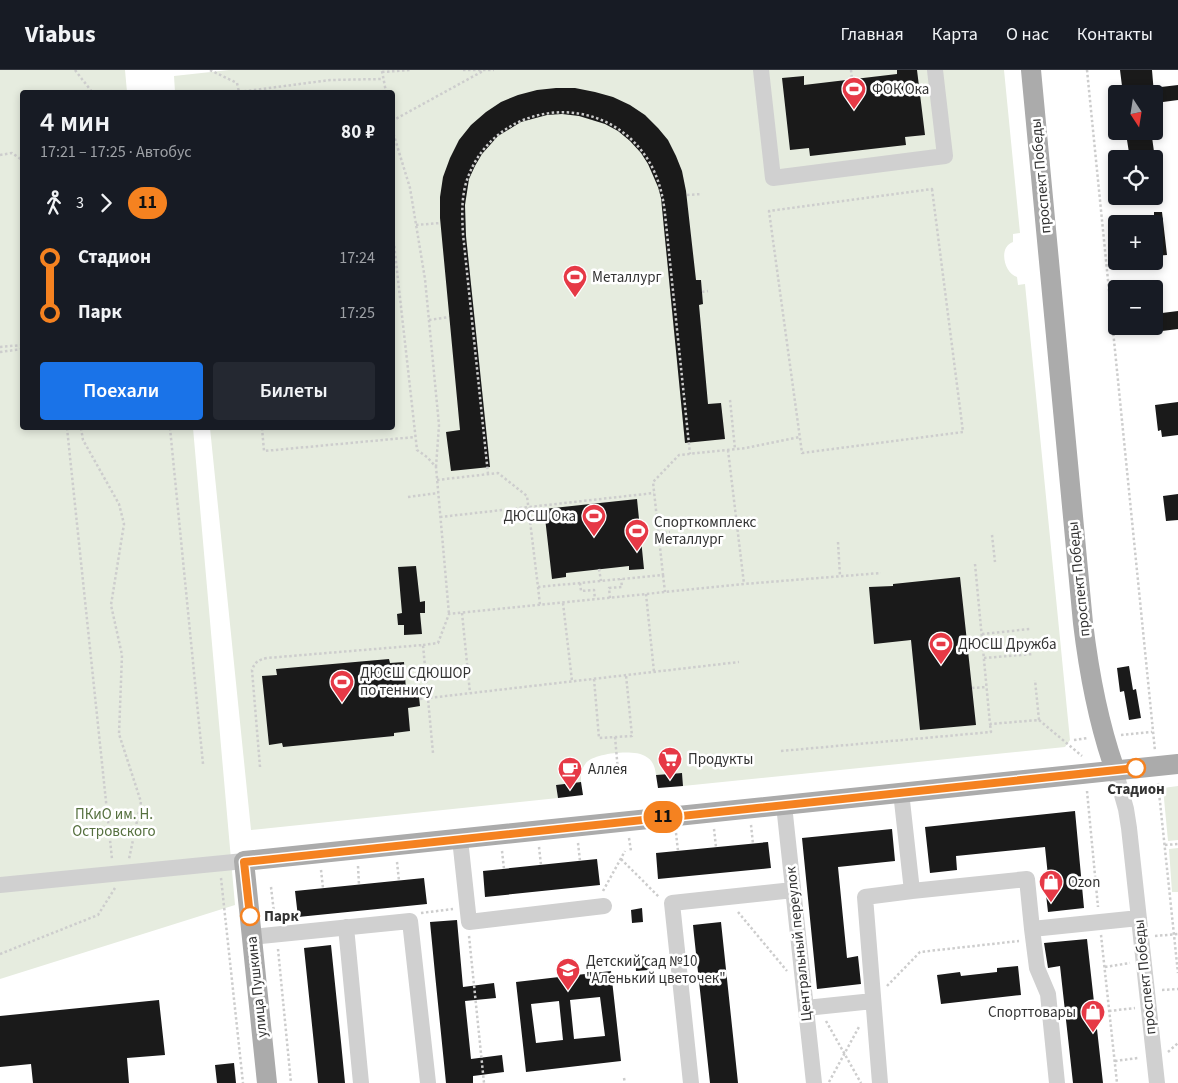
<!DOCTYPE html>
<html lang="ru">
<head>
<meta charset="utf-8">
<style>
  :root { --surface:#171b24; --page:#242831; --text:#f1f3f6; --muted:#9ea1a6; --line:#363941; --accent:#1a73e8 }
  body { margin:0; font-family:"Source Sans 3",sans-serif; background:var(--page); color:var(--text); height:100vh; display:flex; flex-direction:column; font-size:19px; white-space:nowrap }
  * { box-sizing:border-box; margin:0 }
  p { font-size:16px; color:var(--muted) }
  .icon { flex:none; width:28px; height:28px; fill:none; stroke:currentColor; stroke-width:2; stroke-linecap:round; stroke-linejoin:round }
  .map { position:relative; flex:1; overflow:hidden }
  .side { position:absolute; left:20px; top:20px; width:375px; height:340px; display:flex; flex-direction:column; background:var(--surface); border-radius:5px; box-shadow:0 2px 8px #0003 }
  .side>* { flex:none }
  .badge { padding:0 10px; border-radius:16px; font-size:18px; line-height:32px }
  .needle { width:32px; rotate:168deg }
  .fabs { position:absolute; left:1108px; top:15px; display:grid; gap:10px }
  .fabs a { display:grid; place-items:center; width:55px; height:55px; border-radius:5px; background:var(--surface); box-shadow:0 2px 8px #0003; font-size:25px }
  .map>.badge { position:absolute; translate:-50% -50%; box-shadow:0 0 0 2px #fff }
  .legs { display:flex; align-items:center; gap:8px; height:55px; padding:0 20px; font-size:16px }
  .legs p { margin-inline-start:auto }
  .overview { display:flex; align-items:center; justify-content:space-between; height:85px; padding:0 20px }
  h1 { font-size:28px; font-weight:600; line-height:38px }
  .primary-button { display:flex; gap:10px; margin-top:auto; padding:10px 20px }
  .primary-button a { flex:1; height:58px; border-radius:5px; background:var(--accent); color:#fff; font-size:20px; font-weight:600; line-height:58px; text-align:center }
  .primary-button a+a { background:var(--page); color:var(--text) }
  ul { padding:0 20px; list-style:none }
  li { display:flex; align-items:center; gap:18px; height:55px; font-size:19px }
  li i { display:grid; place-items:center; width:8px; height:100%; margin:0 6px; background:currentColor }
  li i::after { content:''; width:12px; height:12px; margin:-6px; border:4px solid; border-radius:50%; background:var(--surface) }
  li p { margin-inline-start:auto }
  li:first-child i { background:linear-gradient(#0000 50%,currentColor 0) }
  li:last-child i { background:linear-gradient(currentColor 50%,#0000 0) }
  header { display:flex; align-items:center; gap:30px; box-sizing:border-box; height:70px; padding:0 25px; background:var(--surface); border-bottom:1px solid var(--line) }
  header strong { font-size:24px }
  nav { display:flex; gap:28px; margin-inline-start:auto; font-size:18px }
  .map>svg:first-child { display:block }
  .green { fill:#e6ecdf }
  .building { fill:#1a1a1a; fill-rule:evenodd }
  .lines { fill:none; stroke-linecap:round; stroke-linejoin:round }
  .path { stroke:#cdcdcd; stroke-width:2.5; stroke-dasharray:2.5 2.5; stroke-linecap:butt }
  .minor { stroke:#d0d0d0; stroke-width:16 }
  .major { stroke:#ababab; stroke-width:20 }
  .line-1-casing { stroke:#fff; stroke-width:11 }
  .line-1 { stroke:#f58220; stroke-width:8 }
  .stop-1-dot { fill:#fff; stroke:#f58220; stroke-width:2.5 }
  .labels { text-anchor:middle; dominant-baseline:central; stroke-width:5; stroke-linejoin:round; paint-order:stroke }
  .poi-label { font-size:15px; fill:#333; stroke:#fff; text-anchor:start }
  .street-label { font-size:15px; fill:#333; stroke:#fff }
  .stop-label { font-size:15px; font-weight:bold; fill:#333; stroke:#fff }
  .park-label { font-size:15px; fill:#56703f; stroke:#fff }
</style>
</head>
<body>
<header>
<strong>Viabus</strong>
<nav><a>Главная</a><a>Карта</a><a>О нас</a><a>Контакты</a></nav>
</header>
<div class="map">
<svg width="1178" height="1013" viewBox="0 0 1178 1013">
  <rect width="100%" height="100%" fill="#fff"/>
  <path class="green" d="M0 0H125L127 22H22V358H193L235 835 0 909Z
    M229 0H1004L1020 163 1013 164V172C998 177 1004 203 1017 207L1018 215 1025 214 1070 670 1065 677 683 716 682 703 656 705C655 697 653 690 645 686 634 679 594 683 586 693 581 699 581 705 581 712L556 715 558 728 251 760 210 358H392V22H175L174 6Z
    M1178 716V770L1168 771 1163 718Z
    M1178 778V822H1172L1169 779Z"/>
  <path class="building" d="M897 0H917L925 65 905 67 906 75 810 86 809 78 790 80 782 8 804 6V15L897 4Z
    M1120 0H1152L1154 24H1123Z
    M1178 15V30L1163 32 1161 17Z
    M556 18H575L595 22 613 27 630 35 645 45 658 58 668 70 676 86 682 101 686 121 696 210H701L703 234 699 235 708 334 721 333 725 369 685 373 661 128 658 117 648 94 641 83 630 71 618 61 605 54 579 46 562 44 547 45 521 52 498 66 482 84 475 96 469 109 465 135 466 166 490 397 451 401 446 362 460 360 440 148V127L443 107 450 88 459 70 471 55 486 42 501 32 518 25 537 20Z
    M1152 67 1155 89H1130L1127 70Z
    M1154 142H1162L1167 185 1154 186Z
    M1178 241V259L1154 262V244Z
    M1178 332V365L1162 367 1161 360 1158 361 1155 335Z
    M1178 424V450L1166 451 1163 426Z
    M637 429 644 499 629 500V496L566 503V507L552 509 544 439Z
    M416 496 420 532 425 531V543H420L422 564 404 565V555H398L397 544 402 543 398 497Z
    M960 507 976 655 920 660 911 570 874 574 869 517 893 516V514Z
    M389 589 390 593 404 592 406 620 418 618 420 636 408 638 410 661 394 663V666L283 677 282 673 269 675 262 606 277 605 276 599Z
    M1129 596 1133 620 1136 619 1141 648 1129 650 1124 621 1120 622 1117 598Z
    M682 703 683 716 658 718 656 705Z
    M581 712 583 725 558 728 556 715Z
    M1075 741 1084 838 1048 842 1045 816H1049L1045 777 956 786 957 800 930 803 925 757Z
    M892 759 895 791 838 797 847 888 858 886 861 914 817 919 802 768Z
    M768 772 771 798 658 809 656 783Z
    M597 789 600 815 485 827 483 801Z
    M424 808 427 834 298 847 295 821Z
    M642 838 643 852 632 853 631 840Z
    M457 850 463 917 494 913 496 928 465 931 471 989 502 985 504 1002 473 1006V1013H446L435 904 430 852Z
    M721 852 738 1013H710L694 865 693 855Z
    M1087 869 1103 1013H1073L1060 896 1048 898 1044 873Z
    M331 875 341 972 345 1013H318L304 878Z
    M647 886 649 900 636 901 635 887Z
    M1018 896 1021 925 941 934 937 905 960 902 961 906 997 902V898Z
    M611 901 621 991 526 1002 516 912ZM600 927 605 966 574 969 570 930ZM559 931 563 970 536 973 531 934Z
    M159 930 165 985 127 988 129 1013H33L31 994 0 997V946Z
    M234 993 236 1013H217L215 995Z"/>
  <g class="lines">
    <path class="path" d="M75 0 92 22
      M210 0 237 13 239 22
      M463 0H494
      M851 0 852 9
      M1087 0 1155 681
      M382 1 386 22
      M382 2 411 0
      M239 22 330 10 383 9
      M392 51 483 1
      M392 59 410 118 425 209 439 355 436 397
      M0 85 12 83 22 90
      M932 119 963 362 802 383 769 141Z
      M687 125 702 124
      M416 155 440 153
      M392 156 417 380 427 387 436 397 449 544
      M702 222 708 221
      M429 250 449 247
      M0 277 22 275
      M0 282 22 279
      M730 330 735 379
      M67 358 112 789
      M81 358 83 370 119 434 124 454 111 535 122 585 119 664 141 732 129 789
      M170 358 203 694
      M262 358 264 381 415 367
      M728 380 744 514
      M488 404 463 164C462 145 461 125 468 107 493 40 579 21 631 69 653 90 662 115 665 144L690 384
      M437 410 498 403 527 426 538 517 663 505 653 412 679 385 746 378 800 367
      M408 427 438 423
      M440 447 654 423
      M659 463 670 462
      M992 465 995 492
      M838 472 840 506
      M975 494 990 654 1039 650 1035 610
      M599 499 601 511
      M663 505 665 522
      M580 513 581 521 594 520 595 529
      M538 517 540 535
      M646 524 654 602
      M610 528 609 518 622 517 621 509
      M563 533 572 611
      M462 543 470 623
      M982 564 1030 559
      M423 575 438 573 449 544 744 514 881 503
      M984 588 1033 584
      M594 609 599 668 632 666 626 605
      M972 618 987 617
      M420 629 739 592
      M1039 650 1082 686
      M1121 665 1152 662
      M615 667 618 701
      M1074 670 1088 668
      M781 681 991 662 990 654
      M260 697 252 600C255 592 258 590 267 588L423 575 433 683
      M1158 713 1178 903
      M1087 721 1098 837
      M751 755 753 774
      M714 759 716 777
      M676 763 678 781
      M629 768 631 781
      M578 773 580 791
      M1165 775 1178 774
      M539 777 541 795
      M502 781 504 799
      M621 789 659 827
      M397 792 399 811
      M358 796 359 815
      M321 800 323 818
      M221 808 243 1013
      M271 817 275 851
      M603 821 625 781
      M738 842 787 901
      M421 843 453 839
      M1101 865 1117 1013
      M469 866 484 1013
      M1155 866 1178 864
      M278 879 291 1013
      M0 884 98 845 115 818
      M1105 897 1130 893
      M887 916 920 882 1019 871
      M1162 920 1178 919
      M1109 941 1135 938
      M826 951 861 1013
      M1168 982 1178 973
      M1115 991 1138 988
      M624 1008 625 1013
      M829 1012 860 955"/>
    <path class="minor" d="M761 0 773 108 945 86 935 0
      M1115 700 1126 739 1129 758 1157 1013
      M784 735 814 1013
      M460 769 469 852 604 836
      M0 815 244 791
      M912 821 1027 809 1032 859
      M346 857 361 1013
      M252 867 410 851 428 1013
      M806 938 873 931
      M691 1013 672 833 793 820
      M880 1013 865 827 912 821 901 722
      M1057 1013 1048 924 1037 898 1032 859 1139 848"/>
    <path class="major" d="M1031 0 1083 553C1089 603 1098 652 1115 700
      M267 1013 244 791 1178 694"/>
  </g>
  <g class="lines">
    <defs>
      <path id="line-1" d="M250 846 244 792 1136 698"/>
    </defs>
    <use href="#line-1" class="line-1-casing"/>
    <use href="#line-1" class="line-1"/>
  </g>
  <defs>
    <symbol id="stadium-pin" viewBox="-11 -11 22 30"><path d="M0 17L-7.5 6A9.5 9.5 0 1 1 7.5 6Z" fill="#e63946" stroke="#fff"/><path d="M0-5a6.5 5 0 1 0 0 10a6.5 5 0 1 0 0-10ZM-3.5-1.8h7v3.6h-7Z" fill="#fff"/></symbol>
    <symbol id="supermarket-pin" viewBox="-11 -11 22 30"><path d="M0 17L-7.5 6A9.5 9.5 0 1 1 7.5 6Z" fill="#e63946" stroke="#fff"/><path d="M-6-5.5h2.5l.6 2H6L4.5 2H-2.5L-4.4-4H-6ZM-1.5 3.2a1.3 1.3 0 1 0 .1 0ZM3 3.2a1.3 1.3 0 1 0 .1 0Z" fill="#fff"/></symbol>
    <symbol id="cafe-pin" viewBox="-11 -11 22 30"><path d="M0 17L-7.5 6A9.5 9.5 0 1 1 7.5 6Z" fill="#e63946" stroke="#fff"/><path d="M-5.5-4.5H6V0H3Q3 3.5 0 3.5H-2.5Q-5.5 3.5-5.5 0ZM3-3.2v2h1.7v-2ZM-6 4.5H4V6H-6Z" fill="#fff"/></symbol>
    <symbol id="shop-pin" viewBox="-11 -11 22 30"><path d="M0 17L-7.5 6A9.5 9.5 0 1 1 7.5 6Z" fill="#e63946" stroke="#fff"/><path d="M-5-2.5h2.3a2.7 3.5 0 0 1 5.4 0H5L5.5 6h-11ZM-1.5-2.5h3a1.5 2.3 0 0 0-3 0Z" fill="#fff"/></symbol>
    <symbol id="school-pin" viewBox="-11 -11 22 30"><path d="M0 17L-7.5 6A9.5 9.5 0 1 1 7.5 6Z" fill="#e63946" stroke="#fff"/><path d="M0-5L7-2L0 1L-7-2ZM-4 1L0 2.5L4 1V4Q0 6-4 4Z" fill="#fff"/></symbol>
  </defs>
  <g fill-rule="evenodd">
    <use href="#stadium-pin" x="840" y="5" width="28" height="38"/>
    <use href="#stadium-pin" x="561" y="193" width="28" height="38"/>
    <use href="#stadium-pin" x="580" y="432" width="28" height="38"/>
    <use href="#stadium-pin" x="623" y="447" width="28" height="38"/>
    <use href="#stadium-pin" x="927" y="560" width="28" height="38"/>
    <use href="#stadium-pin" x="328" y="598" width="28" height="38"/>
    <use href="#supermarket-pin" x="656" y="675" width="28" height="38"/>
    <use href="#cafe-pin" x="556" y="685" width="28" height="38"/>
    <use href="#shop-pin" x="1037" y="798" width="28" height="38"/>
    <use href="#school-pin" x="554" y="886" width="28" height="38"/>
    <use href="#shop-pin" x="1079" y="928" width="28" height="38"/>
  </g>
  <g class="stop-1-dot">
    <circle cx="1136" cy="698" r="9"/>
    <circle cx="250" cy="846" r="9"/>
  </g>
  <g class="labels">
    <g class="poi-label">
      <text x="872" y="19">ФОК Ока</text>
      <text x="592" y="207">Металлург</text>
      <text x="576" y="446" text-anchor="end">ДЮСШ Ока</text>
      <text x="654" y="452">Спорткомплекс<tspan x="654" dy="17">Металлург</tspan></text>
      <text x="958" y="574">ДЮСШ Дружба</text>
      <text x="360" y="603">ДЮСШ СДЮШОР<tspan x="360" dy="17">по теннису</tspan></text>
      <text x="688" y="689">Продукты</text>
      <text x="588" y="699">Аллея</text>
      <text x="1068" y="812">Ozon</text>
      <text x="586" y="891">Детский сад №10<tspan x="586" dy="17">"Аленький цветочек"</tspan></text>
      <text x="1076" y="942" text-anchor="end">Спорттовары</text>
    </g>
    <g class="street-label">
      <text transform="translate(1041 106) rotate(-95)">проспект Победы</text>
      <text transform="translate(1079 509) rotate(-96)">проспект Победы</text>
      <text transform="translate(799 874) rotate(-96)">Центральный переулок</text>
      <text transform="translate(1145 907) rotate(-96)">проспект Победы</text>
      <text transform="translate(257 917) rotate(-96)">улица Пушкина</text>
    </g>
    <g class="stop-label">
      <text x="1136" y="719">Стадион</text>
      <text x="264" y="846" text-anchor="start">Парк</text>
    </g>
    <g class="park-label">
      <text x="114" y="744">ПКиО им. Н.<tspan x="114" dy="17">Островского</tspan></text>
    </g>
  </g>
</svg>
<div class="fabs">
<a><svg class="needle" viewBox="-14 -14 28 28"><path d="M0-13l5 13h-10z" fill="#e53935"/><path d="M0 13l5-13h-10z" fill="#9ea1a6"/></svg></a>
<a><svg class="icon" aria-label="locate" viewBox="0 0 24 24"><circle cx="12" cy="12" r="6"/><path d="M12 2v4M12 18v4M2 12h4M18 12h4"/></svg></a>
<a>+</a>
<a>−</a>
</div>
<b class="badge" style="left:663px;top:747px;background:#f58220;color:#111">11</b>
<section class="side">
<div class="overview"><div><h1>4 мин</h1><p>17:21 – 17:25 · Автобус</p></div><b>80 ₽</b></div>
<div class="legs"><svg class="icon" aria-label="walk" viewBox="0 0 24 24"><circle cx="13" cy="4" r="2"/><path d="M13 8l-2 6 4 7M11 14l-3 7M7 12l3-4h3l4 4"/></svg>3<svg class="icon" aria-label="forward" viewBox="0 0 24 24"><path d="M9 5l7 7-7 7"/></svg><b class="badge" style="background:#f58220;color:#111">11</b></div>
<ul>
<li><i style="color:#f58220"></i><b>Стадион</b><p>17:24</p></li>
<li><i style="color:#f58220"></i><b>Парк</b><p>17:25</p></li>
</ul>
<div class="primary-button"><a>Поехали</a><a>Билеты</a></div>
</section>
</div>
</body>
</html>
